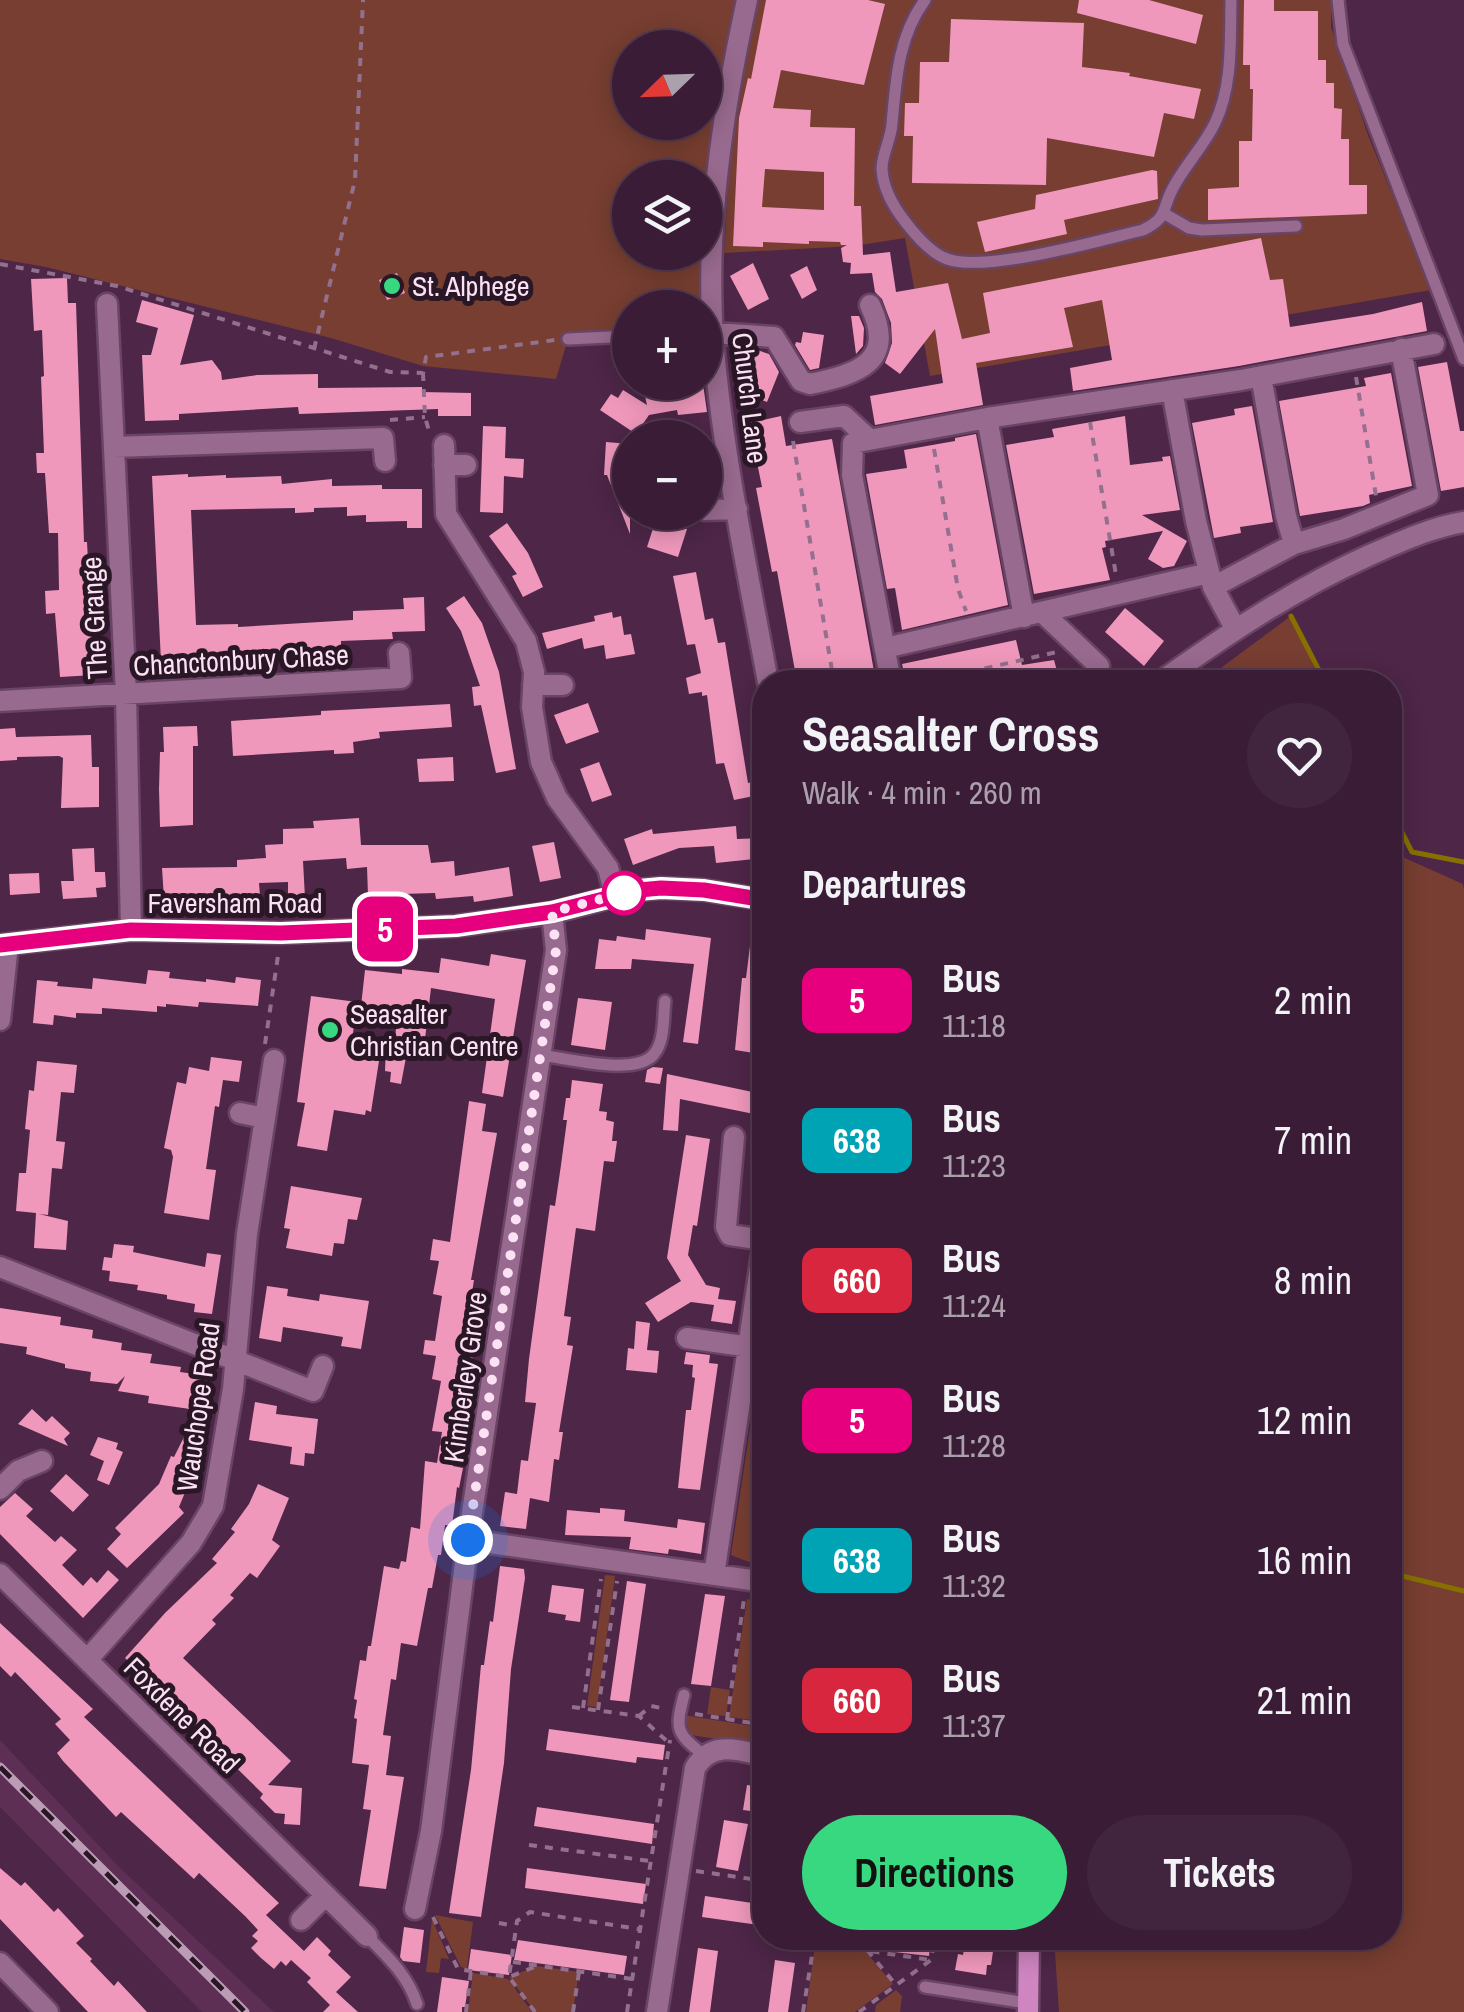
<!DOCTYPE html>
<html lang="en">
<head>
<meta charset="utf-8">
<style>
  :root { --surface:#3a1c36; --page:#41253e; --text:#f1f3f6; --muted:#aba1ad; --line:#543a51; --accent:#38d880 }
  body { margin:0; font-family:"Archivo Narrow",sans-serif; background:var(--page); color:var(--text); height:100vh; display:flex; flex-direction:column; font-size:38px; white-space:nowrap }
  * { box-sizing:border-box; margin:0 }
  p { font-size:32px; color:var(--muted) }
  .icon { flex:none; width:55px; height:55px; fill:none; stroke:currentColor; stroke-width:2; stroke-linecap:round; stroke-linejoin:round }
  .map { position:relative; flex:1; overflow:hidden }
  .panel { position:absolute; left:752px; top:670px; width:650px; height:1280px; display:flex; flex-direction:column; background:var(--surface); border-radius:40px; box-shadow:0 5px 25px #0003,0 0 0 2px var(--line) }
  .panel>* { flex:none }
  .badge { padding:0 20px; border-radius:15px; font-size:35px; line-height:65px }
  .needle { width:65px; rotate:247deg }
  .controls { position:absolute; left:612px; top:30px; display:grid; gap:20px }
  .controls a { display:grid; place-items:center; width:110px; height:110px; border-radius:50%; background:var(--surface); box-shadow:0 5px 25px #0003,0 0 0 2px var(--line); font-size:50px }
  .you { position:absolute; width:50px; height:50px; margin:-25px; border:8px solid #fff; border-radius:50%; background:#1a73e8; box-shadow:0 0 0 15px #1a73e833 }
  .map>.badge { position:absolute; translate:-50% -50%; box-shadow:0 0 0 5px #fff }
  h2 { padding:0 50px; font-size:38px; line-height:90px }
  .round { display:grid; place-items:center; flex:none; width:105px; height:105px; border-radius:52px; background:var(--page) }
  .overview { display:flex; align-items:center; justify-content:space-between; height:170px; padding:0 50px }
  h1 { font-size:48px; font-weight:700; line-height:75px }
  .primary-button { display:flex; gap:20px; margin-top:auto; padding:20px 50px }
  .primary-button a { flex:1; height:115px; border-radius:60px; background:var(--accent); color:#111; font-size:40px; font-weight:700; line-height:115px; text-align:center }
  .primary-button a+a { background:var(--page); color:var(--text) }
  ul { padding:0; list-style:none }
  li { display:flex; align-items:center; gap:30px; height:140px; padding:0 50px }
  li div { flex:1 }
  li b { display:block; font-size:38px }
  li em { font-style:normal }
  li .badge { min-width:110px; font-weight:700; text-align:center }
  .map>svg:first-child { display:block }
  .built { fill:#5d2f55 }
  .green { fill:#773e31; fill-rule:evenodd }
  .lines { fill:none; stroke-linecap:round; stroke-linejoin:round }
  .stream { stroke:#876f00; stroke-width:5 }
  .building { fill:#ef98bc; fill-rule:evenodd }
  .lane-casing { stroke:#6a4464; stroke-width:16 }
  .street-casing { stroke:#6a4464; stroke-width:25 }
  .secondary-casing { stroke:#6a4464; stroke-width:25 }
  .path { stroke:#93708d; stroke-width:4; stroke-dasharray:8 8; stroke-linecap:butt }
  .lane { stroke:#986a8f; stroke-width:11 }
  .street { stroke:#986a8f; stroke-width:20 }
  .secondary { stroke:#ce85c0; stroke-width:20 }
  .rail-casing { stroke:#bc9cb5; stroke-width:9 }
  .rail { stroke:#291726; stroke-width:5; stroke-dasharray:15; stroke-linecap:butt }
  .line-casing { stroke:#fff; stroke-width:22 }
  .line { stroke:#e6007e; stroke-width:15 }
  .walk { stroke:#fce1f5; stroke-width:10; stroke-dasharray:0 18 }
  .poi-dot { fill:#38d880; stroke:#291726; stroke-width:4 }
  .stop-dot { fill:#fff; stroke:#e6007e; stroke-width:5 }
  .labels { text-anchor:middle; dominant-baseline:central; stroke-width:10; stroke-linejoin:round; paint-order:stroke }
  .poi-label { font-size:28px; fill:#fce1f5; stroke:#291726; text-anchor:start }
  .street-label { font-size:28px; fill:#fce1f5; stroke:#291726 }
</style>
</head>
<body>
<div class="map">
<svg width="1464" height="2012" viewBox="0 0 1464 2012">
  <rect width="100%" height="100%" fill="#4e2648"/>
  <path class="built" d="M0 1740 119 1867 274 2012H202L199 2009 0 1807Z"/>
  <path class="green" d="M0 0H740L705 308H630V345L568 339 556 379 423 366 331 338 46 267 0 259ZM630 48H705V122H630ZM630 178H705V252H630Z
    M757 0H1331V27L1368 135 1431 290 930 376 905 238 854 246 724 253 734 89Z
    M1291 616 1321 682H1202Z
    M1390 838 1398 855 1463 884 1464 889V2012H1059L1054 1938H1390Z
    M765 1329V1591L757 1589 759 1566 731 1555Z
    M605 1575 615 1576 597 1707 587 1706Z
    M747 1599 765 1602V1630L751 1720 729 1717Z
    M711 1687 730 1690 726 1716 707 1714Z
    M683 1715 765 1728 761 1742 748 1744 691 1735Z
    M435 1915 473 1922 467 1969 461 1967Z
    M432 1919 449 1959 441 1958 439 1973 426 1972Z
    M815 1944 865 1951 893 1984 855 2012H806Z
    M537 1966 579 1972 573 2012H535L509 1977Z
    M473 1973 508 1979 532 2012H468Z
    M896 1990 902 1996 900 2012H875L876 2005Z"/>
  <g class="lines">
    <path class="stream" d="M1291 616 1325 682
      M1390 809 1412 852 1464 862
      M1390 1573 1464 1591"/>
  </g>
  <path class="building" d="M766 0H868L885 4 864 85 781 70 773 108 811 110 810 127 855 128 854 206H861L863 255 890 252 896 292 948 283 962 339 990 333 983 293 1261 238 1270 280 1283 279 1290 327 1373 314 1422 302 1427 331 1239 366 1073 391 1070 368 1112 360 1102 300 1064 308 1073 347 976 363 983 405 875 425 870 396 943 383 935 329 900 374 885 363 892 343 891 323 882 299 875 292 872 273 850 274 851 263 843 262 841 248 847 245H841L840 242 809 241V244L763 242V247L733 246 739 118 748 78 751 79ZM765 169 824 172V210L762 207Z
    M1079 0H1149L1203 15 1196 44 1077 13Z
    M1244 0H1274V11H1318V60H1326V83H1334V108L1342 109 1341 139H1349V185H1367V214L1208 220V189L1239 187V141H1252L1253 89H1250V65H1243Z
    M951 19 1084 23 1082 67 1130 73 1129 76 1201 89 1194 119 1164 113 1154 157 1047 138 1046 185 912 183 913 136H904L905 103H919L920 62H949Z
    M1152 170 1157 171 1158 199 1064 220 1067 234 985 252 977 222 1035 209 1036 195Z
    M753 263 769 299 748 310 730 276Z
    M807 266 817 290 802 299 790 275Z
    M397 273 405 293 387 300 379 280Z
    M67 278 68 303H76L84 542H87L94 675 60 677 55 613 46 614 45 591 59 590 58 533H49L45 473H37L36 453H44L41 377 44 376 42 330 34 331 31 279Z
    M142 300 194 315 180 365 212 360 221 372 222 380 257 375 318 374V388L422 387V392L471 393V416H438V409L299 414 298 407 179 414V420L145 421 142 355H151L158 328 136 322Z
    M851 316H859L864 328 863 346 856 354Z
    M803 332 824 335 819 368 810 370 795 345 796 342 801 343Z
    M757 350 769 354 779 372 767 402 741 391Z
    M1447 362 1460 431H1464V487L1441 491 1418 367Z
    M1391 373 1412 486 1369 495 1370 503 1363 506 1300 516 1279 401 1366 386 1364 378Z
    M642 382 703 384 707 412 678 415 677 410 649 415 636 434 600 410 611 394 618 398 623 390 647 405Z
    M1252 406 1273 522 1240 527 1241 533 1214 538 1192 423 1235 415 1234 409Z
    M781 416 786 446 832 439 874 671 824 680 825 682H797L777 571 772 572 756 488 762 487 749 423Z
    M1125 416 1130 465 1163 461 1162 457 1170 456 1180 510 1142 515 1187 541 1174 566 1163 568 1148 559 1163 531 1105 541 1106 547 1102 548 1110 580 1034 594 1006 445 1054 437 1052 429Z
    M483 426 506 427 505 458 524 459 523 478 504 476 503 513 480 512Z
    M976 434 1008 605 902 630 895 588 887 589 866 474 907 468 904 450 955 441V438Z
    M606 442 630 444V534L607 475H604Z
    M188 474V477L226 475V478L281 476 282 484 332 479V486L382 485V489H422V528H407V521L366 522V515L347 516V507L314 508V512L295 513V508L191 510 196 625 238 624V627L353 620V611L404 609 403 598 424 597 425 631 392 632 393 639 341 641V651L161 662 152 476Z
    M656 519 687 529 678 557 647 547Z
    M507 523 528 553 543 587 523 597 512 576 517 574 489 536Z
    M696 572 705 620 713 618 718 643 725 642 748 783 761 780 764 794 734 800 724 763 716 764 707 695 702 696V692L689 694 686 678 701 673 695 644 687 645 673 576Z
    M464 596 482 623 499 672 516 769 496 773 481 705 474 706 472 687 480 686 461 631 446 608Z
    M1125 608 1164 641 1144 666 1105 632Z
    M612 612 613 618 621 616 624 635 631 634 635 654 606 659 604 645 584 649 582 638 547 649 542 633 595 621 594 616Z
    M1016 640 1022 665 1054 660 1060 682H975L972 669 920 682H906L902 664Z
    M588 703 599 732 566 744 554 715Z
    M450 704 452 727 379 732 380 738 353 742 354 753 334 754V750L233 756 231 721 321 715V711Z
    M197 726 198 746H193V825L160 827 159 789 160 752H164L163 727Z
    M15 728 16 737 91 735 92 767H99V807L61 808 63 758 59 756 17 757V760L0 761V729Z
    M453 757 454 781 419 782 417 759Z
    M599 762 612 795 592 802 580 769Z
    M359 818 361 845H428L431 863 454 861 455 876 509 867 513 896 474 902 473 896 436 899 435 893 368 895 367 867 347 869 346 858 303 861 305 898H288V882L259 883 260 896 184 901V897L164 899 162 868 237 867V860L266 858 265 845 283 844V829L314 828 313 821Z
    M736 826 737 839 765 838V858L716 863 714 846 679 848 633 865 624 839 652 829 653 834Z
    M554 842 561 878 540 882 532 846Z
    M94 848 95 872H105L106 887 96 888 97 897 63 899 61 881H74L72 849Z
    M39 873 40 893 10 895 9 874Z
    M646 929 711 938 698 1044 683 1042 694 964 632 959 631 969H595L599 939 616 941 617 936 645 940Z
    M751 938 765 940 760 1054 735 1050 742 978H746Z
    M491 954 526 960 503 1097 482 1093 495 999 431 988 423 1056 407 1052 401 1084 390 1082 391 1072 385 1071 386 1047 394 1048 398 1010 361 1006 365 970 402 974V969L439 973 441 958 489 966Z
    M148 970 170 972 169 978 206 982V979L235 983 236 977 261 980 258 1006 199 1002 198 1007 166 1004V1007L157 1006V1012L102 1008V1014L76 1013V1018L54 1015 53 1025 33 1023 37 980 58 982 57 986 92 989 93 978 146 984Z
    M311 996 357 1002 350 1057 379 1061 371 1112 366 1110 365 1115 334 1110 327 1151 297 1146 305 1103 297 1102Z
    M578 998 612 1002 605 1050 571 1045Z
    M211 1057 242 1061 239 1082 223 1080 219 1107 215 1106 206 1169 216 1170 209 1220 164 1213 173 1157 171 1150 164 1148 177 1082 186 1084 189 1067 209 1071Z
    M37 1061 77 1065 74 1093 61 1092 56 1141 65 1142 62 1169 52 1168 48 1215 39 1214 68 1221 66 1250 34 1248 36 1213 16 1211 19 1173H26L30 1130 25 1129 29 1090 34 1091Z
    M653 1067 663 1068 660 1084 645 1082 647 1070Z
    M667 1074 762 1094 759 1115 680 1099 678 1131 663 1130Z
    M572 1080 603 1084 599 1111 607 1112 606 1120 614 1122 612 1141H617L614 1162 604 1161 595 1231 576 1228 564 1316 571 1317 567 1345 573 1346 559 1432H563L559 1460 554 1459 549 1502 530 1498 526 1529 500 1526 505 1492 517 1494 521 1460 528 1461 536 1403 525 1402 529 1359 550 1205 555 1206 561 1165 567 1120H563L566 1098H570Z
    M469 1101 486 1104 482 1131 497 1133 471 1280H474L466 1331 477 1333 453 1466 463 1468 459 1488 457 1487 452 1526 445 1525 441 1555H438L432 1588H428L417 1646 401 1643 396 1680 391 1679 383 1735 391 1736 386 1775 404 1777 386 1889 359 1886 371 1810 363 1809 369 1765 352 1763 357 1719 354 1718 357 1700 354 1699 360 1660 366 1661 368 1646H371L384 1566 399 1569 401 1561 406 1562 411 1527 420 1529 425 1461 437 1463 442 1432 432 1431 441 1381 432 1379 436 1356 423 1354 425 1340 435 1341 442 1296 433 1294 439 1261 430 1260 433 1239 450 1242Z
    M686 1135 710 1139 697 1226 693 1225 688 1255 706 1285 720 1288 718 1299 736 1301 732 1324 711 1321 714 1305 691 1302 658 1322 645 1303 681 1281 667 1258Z
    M291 1186 362 1198 357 1220 348 1219 344 1244 334 1243 332 1256 286 1248 290 1229 284 1228Z
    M114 1244 134 1246 133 1252 205 1267 207 1253 221 1255 212 1314 194 1312 195 1304 167 1299V1295L137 1290 138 1285 109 1281 110 1271 102 1270 104 1257 112 1258Z
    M267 1286 288 1289 287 1296 319 1301 320 1294 369 1301 361 1349 341 1346 343 1337 283 1327 281 1342 259 1338Z
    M0 1308 61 1317 60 1325 93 1330 92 1338 122 1343 121 1350 152 1354 150 1363 181 1367 180 1372 209 1376 204 1411 148 1403 149 1396 118 1391 125 1376 117 1384 90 1381 91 1372 65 1368V1364L26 1354 27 1347 0 1343Z
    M636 1321 650 1323 647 1350 659 1351 657 1373 626 1370 628 1348 634 1349Z
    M686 1352 710 1355 709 1363 718 1364 700 1490 678 1488 686 1410H691L695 1378 692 1377 693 1365 684 1364Z
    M255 1402 277 1406 276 1414 318 1419 314 1454 305 1453 304 1466 290 1464 292 1447 249 1440Z
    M32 1409 46 1422 52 1416 70 1433 64 1439 68 1446 18 1424Z
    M185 1435 200 1443 190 1464 196 1466 179 1507 184 1513 127 1568 107 1549 121 1534 115 1528 159 1484 171 1456 174 1457Z
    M98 1437 118 1443 116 1449 123 1452 109 1485 97 1480 104 1461 90 1455Z
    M66 1474 89 1495 73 1512 50 1491Z
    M258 1484 289 1498 272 1540 280 1546 257 1578 250 1573 230 1595 234 1598 212 1620 216 1624 183 1658 291 1761 268 1785 302 1788 300 1825 284 1824 285 1814 275 1813 260 1798 263 1794 125 1658 165 1613 217 1563 212 1559 235 1532 231 1529 249 1504Z
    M15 1493 33 1509 26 1516 55 1542 61 1536 77 1550 62 1565 83 1586 91 1577 97 1583 108 1570 119 1580 83 1618 0 1534V1507Z
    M600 1508 625 1510 624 1521 677 1528 678 1519 705 1523 701 1554 669 1549 668 1554 629 1549 631 1537 565 1535 567 1510 600 1513Z
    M500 1566 524 1569 525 1578 511 1669 504 1763 481 1917 449 1913 471 1770 481 1665H484L490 1621 493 1622Z
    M627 1581 646 1584 629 1702 610 1700Z
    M552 1585 584 1589 580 1622 565 1620 566 1615 548 1612Z
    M705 1594 725 1596 711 1686 691 1684Z
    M0 1623 93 1709 84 1717 279 1903 266 1915 304 1951 317 1937 331 1951 328 1955 351 1977 336 1992 358 2012H323L330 2005 307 1982 311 1978 291 1960 286 1966 281 1961 274 1969 261 1958 251 1948 258 1941 252 1936 258 1930 245 1916 199 1873 194 1879 121 1812 116 1817 63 1761 57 1753 70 1740 55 1724 61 1719 15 1672 11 1677 0 1666Z
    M549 1729 665 1745 663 1760 637 1757 636 1763 546 1750Z
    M747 1785 765 1788V1813L743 1810Z
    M537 1807 654 1824 652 1844 534 1826Z
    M724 1820 748 1824 738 1871 716 1867Z
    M0 1868 21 1886 25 1882 54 1912 58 1908 84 1936 76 1943 92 1959 90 1961 114 1986 118 1981 147 2012H88L0 1919Z
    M527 1868 646 1884 643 1904 525 1888Z
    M705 1896 765 1905V1926L702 1917Z
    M404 1927 424 1930 420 1963 403 1961 400 1957Z
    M896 1938H931L929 1956 894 1952Z
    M966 1938H995L991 1965H987L986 1975 955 1970 958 1954 963 1955Z
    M518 1940 627 1956 624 1975 514 1960Z
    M698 1948 718 1951 710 2012H689Z
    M471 1949 512 1955 509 1975 468 1970Z
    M775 1960 795 1963 788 2012H768Z
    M442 1977 469 1981 465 2007H462V2012H437Z"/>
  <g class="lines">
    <defs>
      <path id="lane" d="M925 0C898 37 896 80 892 124 891 139 882 154 882 169 883 189 894 208 907 224 917 237 931 253 947 259 986 273 1100 240 1143 230 1169 217 1161 210 1173 188 1185 165 1204 146 1215 123 1233 85 1230 41 1231 0
        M1338 0 1343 44 1464 359
        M1165 214 1189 228 1202 230 1296 226
        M568 339 630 336
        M540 1055C567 1058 636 1077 654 1054 665 1041 663 1017 665 1001
        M684 1695C675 1730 676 1733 704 1755
        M367 1936C388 1957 408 1976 417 2004
        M925 1987 1027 2003"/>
      <path id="street" d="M747 0C722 114 704 232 714 350 724 461 748 573 768 682
        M107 304 126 694 131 930
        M714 333 774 337 801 381 810 384C858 374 897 362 870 305
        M1261 376 1286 516 1294 544
        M1172 390 1196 521 1213 587 1235 628
        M987 418 1024 617
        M800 422 844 416 869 439
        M444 445 446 514 526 641 534 672 532 707 541 762 557 798 608 868 615 895
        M114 447 383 438 385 461
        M444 465H466
        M705 510 737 509
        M1213 587 1294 544 1344 529 1428 495 1401 349
        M1043 613 1099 666
        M885 648 1209 573
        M891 682 852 475 853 443 987 418 1241 380 1434 344
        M1160 682C1227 634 1294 589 1370 555 1400 542 1432 527 1464 522
        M533 685H563
        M0 701 401 678 399 653
        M0 1020 8 944
        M240 1113 265 1118
        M734 1137 726 1227 730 1235 764 1240
        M0 1267 313 1391 323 1366
        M687 1338 750 1347
        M0 1489 18 1471 42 1461
        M468 1540 751 1580
        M0 1574 367 1936
        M714 1575 765 1234
        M87 1660 191 1543 213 1506 233 1389 247 1234 274 1060
        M415 1909 431 1831 468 1540 556 950 552 913
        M301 1920 325 1896
        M0 1963 48 2012
        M657 2012 695 1768C712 1740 738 1750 765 1756"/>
      <path id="secondary" d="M0 945 131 930 281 933 456 926 552 913 639 890 661 888 704 890 765 900
        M1028 2012 1029 1938"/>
    </defs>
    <use href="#lane" class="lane-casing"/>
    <use href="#street" class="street-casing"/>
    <use href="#secondary" class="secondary-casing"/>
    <path class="path" d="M0 264 117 286 390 372 423 373 426 357 555 340
      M314 349 355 180 363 0
      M423 373 425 417 429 431
      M1356 377 1376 496
      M390 420 425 417
      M1090 422 1116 575
      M793 441 834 682
      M934 449 958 589 966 611
      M969 672 1057 652
      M265 1044 279 949
      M572 1707 639 1716 669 1743
      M583 1708 601 1579
      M598 1710 617 1581
      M695 1714 765 1725
      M639 1716 651 1706 666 1709
      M727 1720 744 1599
      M529 1845 650 1861
      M696 1871 765 1881
      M433 1917 458 1969 509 1977 537 1966
      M499 1923 514 1926
      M802 1938 804 1941 814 1943
      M867 1950 896 1985
      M513 1962 632 1979
      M466 2012 471 1971
      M535 2012 509 1977 517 1921 530 1912 638 1929
      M573 2012 579 1972
      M627 2012 670 1740
      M803 2012 814 1943 931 1960
      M859 2012 931 1960 935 1938"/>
    <use href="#lane" class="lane"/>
    <use href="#street" class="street"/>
    <use href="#secondary" class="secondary"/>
    <defs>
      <path id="rail" d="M0 1767 245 2012"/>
    </defs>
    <use href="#rail" class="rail-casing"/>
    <use href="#rail" class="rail"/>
  </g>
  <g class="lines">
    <defs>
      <path id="line" d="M0 945 131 930 281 933 456 926 552 912 639 890 661 888 704 890 765 900"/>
    </defs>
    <use href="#line" class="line-casing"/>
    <use href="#line" class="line"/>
    <path class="walk" d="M468 1540 556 950 552 912 624 893"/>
  </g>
  <g class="poi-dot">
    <circle cx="392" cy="286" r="10"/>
    <circle cx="330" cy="1030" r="10"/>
  </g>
  <circle class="stop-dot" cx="624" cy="893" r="20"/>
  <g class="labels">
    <g class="poi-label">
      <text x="412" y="286">St. Alphege</text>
      <text x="350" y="1014">Seasalter<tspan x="350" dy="32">Christian Centre</tspan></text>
    </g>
    <g class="street-label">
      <text transform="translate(750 398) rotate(83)">Church Lane</text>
      <text transform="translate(94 618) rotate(-93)">The Grange</text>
      <text transform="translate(241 660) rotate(-3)">Chanctonbury Chase</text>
      <text x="235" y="903">Faversham Road</text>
      <text transform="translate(465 1377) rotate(-82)">Kimberley Grove</text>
      <text transform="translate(198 1407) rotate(-82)">Wauchope Road</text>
      <text transform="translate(182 1715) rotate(45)">Foxdene Road</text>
    </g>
  </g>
</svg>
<div class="controls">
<a><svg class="needle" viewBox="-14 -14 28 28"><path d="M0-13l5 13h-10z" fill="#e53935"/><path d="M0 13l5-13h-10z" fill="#aba1ad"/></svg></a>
<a><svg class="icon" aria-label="layers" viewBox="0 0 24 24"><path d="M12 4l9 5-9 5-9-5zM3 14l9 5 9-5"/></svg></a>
<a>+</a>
<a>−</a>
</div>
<div class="you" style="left:468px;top:1540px"></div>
<b class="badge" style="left:385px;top:929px;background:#e6007e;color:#fff">5</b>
<section class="panel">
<div class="overview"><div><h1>Seasalter Cross</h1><p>Walk · 4 min · 260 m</p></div><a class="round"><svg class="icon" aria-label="heart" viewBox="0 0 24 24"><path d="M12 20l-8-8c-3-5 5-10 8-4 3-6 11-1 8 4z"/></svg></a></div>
<h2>Departures</h2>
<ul>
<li><span class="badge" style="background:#e6007e;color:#fff">5</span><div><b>Bus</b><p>11:18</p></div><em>2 min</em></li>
<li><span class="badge" style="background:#00a3b4;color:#fff">638</span><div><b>Bus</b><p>11:23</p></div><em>7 min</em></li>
<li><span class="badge" style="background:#d7263d;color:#fff">660</span><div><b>Bus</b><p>11:24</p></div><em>8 min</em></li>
<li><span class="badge" style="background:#e6007e;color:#fff">5</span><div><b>Bus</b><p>11:28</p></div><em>12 min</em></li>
<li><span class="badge" style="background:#00a3b4;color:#fff">638</span><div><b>Bus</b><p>11:32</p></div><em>16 min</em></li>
<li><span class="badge" style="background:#d7263d;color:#fff">660</span><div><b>Bus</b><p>11:37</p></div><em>21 min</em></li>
</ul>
<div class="primary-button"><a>Directions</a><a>Tickets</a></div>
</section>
</div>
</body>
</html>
